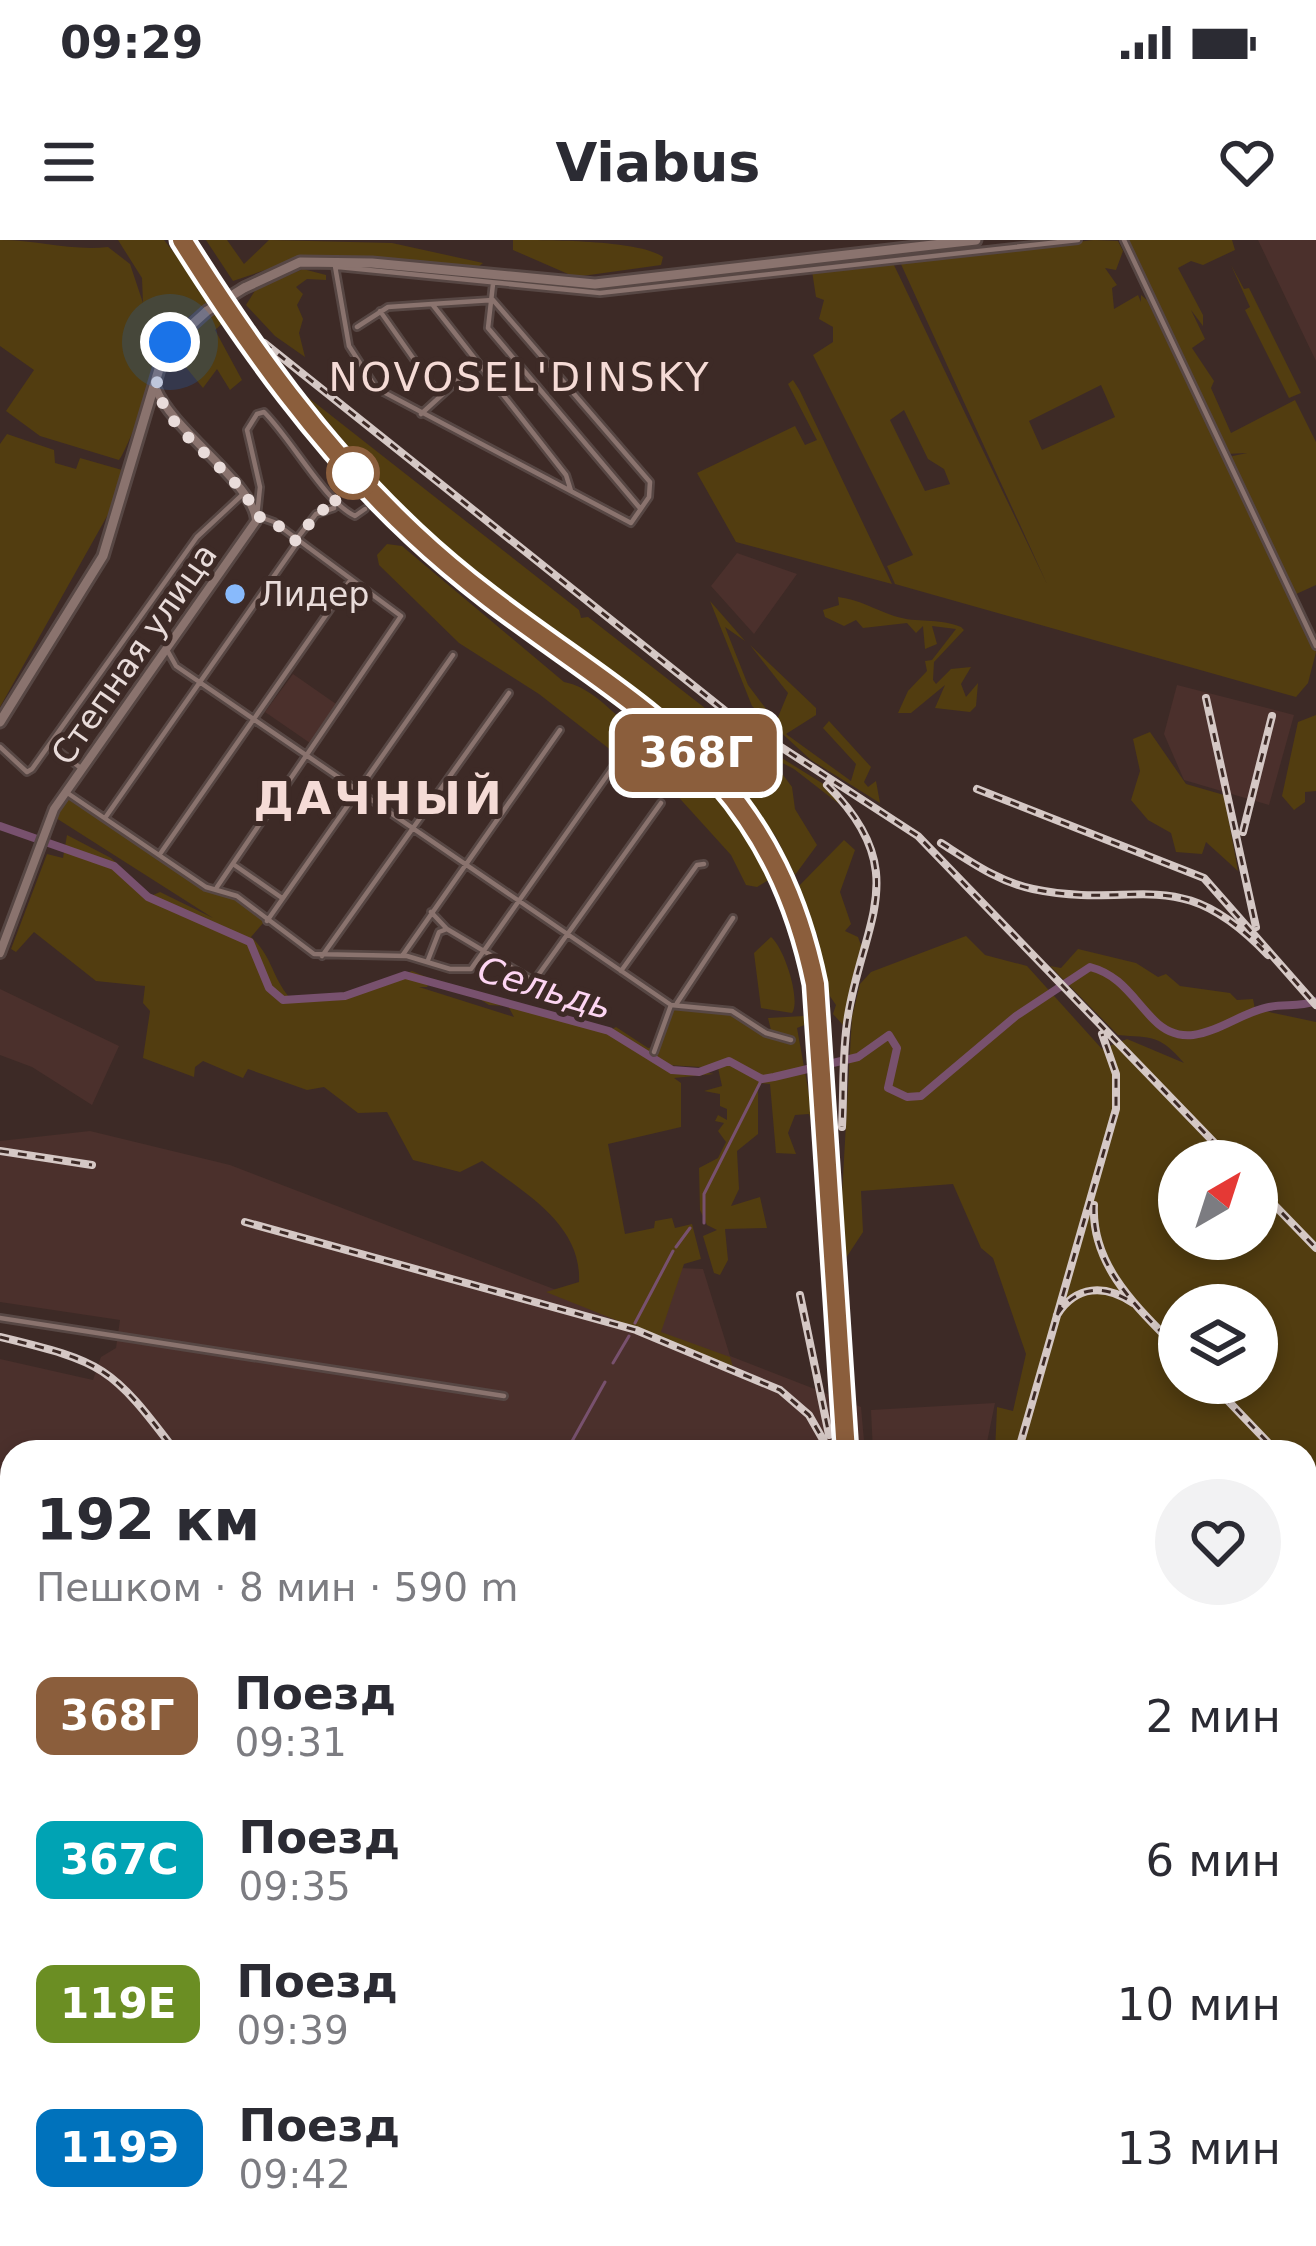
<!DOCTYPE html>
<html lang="ru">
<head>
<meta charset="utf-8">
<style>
  :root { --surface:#fff; --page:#f2f2f3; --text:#2b2b33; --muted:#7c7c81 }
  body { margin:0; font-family:"DejaVu Sans",sans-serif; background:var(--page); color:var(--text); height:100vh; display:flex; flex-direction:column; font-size:45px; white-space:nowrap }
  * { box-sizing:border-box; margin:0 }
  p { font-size:39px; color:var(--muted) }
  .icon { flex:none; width:66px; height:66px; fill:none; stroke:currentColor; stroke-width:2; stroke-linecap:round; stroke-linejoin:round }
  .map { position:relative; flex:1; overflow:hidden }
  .sheet { position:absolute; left:0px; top:1200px; width:1317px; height:807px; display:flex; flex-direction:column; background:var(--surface); border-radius:36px 36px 0 0; box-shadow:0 6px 18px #0003 }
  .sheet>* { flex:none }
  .badge { padding:0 24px; border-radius:18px; font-size:42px; line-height:78px }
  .needle { width:78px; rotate:39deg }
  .tools { position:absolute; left:1158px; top:900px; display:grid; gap:24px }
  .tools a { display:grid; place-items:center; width:120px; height:120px; border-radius:50%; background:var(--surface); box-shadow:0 6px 18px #0003; font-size:60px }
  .you { position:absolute; width:60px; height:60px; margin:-30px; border:9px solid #fff; border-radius:50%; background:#1a73e8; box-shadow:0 0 0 18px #1a73e833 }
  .map>.badge { position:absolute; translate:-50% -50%; box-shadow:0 0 0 6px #fff }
  .round { display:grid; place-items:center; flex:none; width:126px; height:126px; border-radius:63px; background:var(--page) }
  .summary { display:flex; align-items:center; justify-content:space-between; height:204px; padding:0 36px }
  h1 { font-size:57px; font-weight:600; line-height:90px }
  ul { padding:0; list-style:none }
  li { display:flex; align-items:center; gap:36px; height:144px; padding:0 36px }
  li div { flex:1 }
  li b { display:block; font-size:45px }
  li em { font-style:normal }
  li .badge { min-width:132px; font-weight:700; text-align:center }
  .status { display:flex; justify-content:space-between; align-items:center; height:84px; padding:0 60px; background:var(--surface); direction:ltr }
  .status svg { height:33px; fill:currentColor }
  header { display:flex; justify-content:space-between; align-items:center; height:156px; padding:0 36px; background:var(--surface); font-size:54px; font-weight:600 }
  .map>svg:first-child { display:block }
  .built { fill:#4b302c }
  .green { fill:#523d10; fill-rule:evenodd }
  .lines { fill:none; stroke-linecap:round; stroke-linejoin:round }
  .stream { stroke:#78516e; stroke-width:3 }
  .river { stroke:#78516e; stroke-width:8 }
  .minor-casing { stroke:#574744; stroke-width:10 }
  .tertiary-casing { stroke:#574744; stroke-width:14 }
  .secondary-casing { stroke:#574744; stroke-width:15 }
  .primary-casing { stroke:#574744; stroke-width:16 }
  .minor { stroke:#8a736e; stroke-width:4.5 }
  .tertiary { stroke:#8a736e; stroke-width:8 }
  .secondary { stroke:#8a736e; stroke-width:9 }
  .primary { stroke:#ca9370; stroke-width:10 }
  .tram { stroke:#d5c8c5; stroke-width:3 }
  .rail-casing { stroke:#d5c8c5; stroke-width:8 }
  .rail { stroke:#3d2a26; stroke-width:3; stroke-dasharray:9; stroke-linecap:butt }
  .secondary-bridge-casing { stroke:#574744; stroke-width:15; stroke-linecap:butt }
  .secondary-bridge { stroke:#8a736e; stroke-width:9 }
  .line-casing { stroke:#fff; stroke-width:27 }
  .line { stroke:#8b5e3c; stroke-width:18 }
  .walk { stroke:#e9dcda; stroke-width:12; stroke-dasharray:0 21.6 }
  .stop-dot { fill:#fff; stroke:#8b5e3c; stroke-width:6 }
  .poi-dot { fill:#88bafc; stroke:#3d2a26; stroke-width:4.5 }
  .labels { text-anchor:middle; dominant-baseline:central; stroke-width:10; stroke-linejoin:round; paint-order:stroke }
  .poi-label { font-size:33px; fill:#e9dcda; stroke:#3d2a26; text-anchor:start }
  .street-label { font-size:33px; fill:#e9dcda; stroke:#3d2a26 }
  .water-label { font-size:36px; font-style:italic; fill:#fdd5f2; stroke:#3d2a26 }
  .quarter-label { font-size:39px; letter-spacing:3px; fill:#f5dbd6; stroke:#3d2a26 }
  .district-label { font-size:45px; font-weight:bold; letter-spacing:3px; fill:#f5dbd6; stroke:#3d2a26 }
</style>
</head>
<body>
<div class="status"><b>09:29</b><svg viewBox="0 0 49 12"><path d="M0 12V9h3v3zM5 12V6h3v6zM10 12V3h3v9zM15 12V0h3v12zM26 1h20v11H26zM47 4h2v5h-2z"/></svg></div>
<header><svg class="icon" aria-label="menu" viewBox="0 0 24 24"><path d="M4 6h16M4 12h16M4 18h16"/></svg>Viabus<svg class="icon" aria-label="heart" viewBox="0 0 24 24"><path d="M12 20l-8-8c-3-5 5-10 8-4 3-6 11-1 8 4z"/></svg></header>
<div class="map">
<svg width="1316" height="2006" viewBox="0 0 1316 2006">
  <rect width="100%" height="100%" fill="#3d2a26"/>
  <path class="built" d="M1258 0H1316V121Z
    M737 313 797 334 754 394 711 346Z
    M293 434 336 464 310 503 265 472Z
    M1177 445 1294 475 1269 565 1184 540 1164 494Z
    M0 749 119 806 92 865 32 827 0 815Z
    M90 891 230 925 653 1087 679 1028 703 1029 730 1116 861 1167 865 1212H12V1376L0 1375V1119L93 1140 101 1117 116 1108 120 1080 0 1062V901Z
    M995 1163 985 1212H873L871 1170Z
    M0 1404 12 1405V1759H0Z
    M1316 1501V1876L1305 1872V1511Z"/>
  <path class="green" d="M0 0C38 0 71 11 108 7L130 24 143 63 142 38 118 0H164L196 41 197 50 214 58C192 74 165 93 154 115 150 122 153 135 151 143 149 153 124 216 119 220L40 196 6 171 34 130 0 106Z
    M206 0H227L244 24 269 0 392 3 483 23 477 28 309 15 233 41Z
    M513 0C547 0 640 0 663 17L661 25 575 37 513 10Z
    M1094 0 1118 1 1123 11 1116 30 1105 28 1117 45 1112 48 1114 69 1138 55 1141 62V55L1147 60 1316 412 1308 443 1296 457 895 344 887 326 913 315 813 115 833 102V87L819 79 824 60 816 57 812 31 893 23 1047 344 900 22ZM1101 145 1115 177 1042 210 1029 181ZM904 170 928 219 944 229 950 244 925 251 890 180Z
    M1130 0H1232L1235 10 1203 25 1191 21 1178 28 1203 75V86L1191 70 1205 99 1192 108 1214 141 1211 148 1231 193 1295 160 1316 202V345L1294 355 1228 217 1247 213 1225 214 1127 8Z
    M1231 25 1244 49 1249 48 1301 153 1289 158 1245 70 1250 67Z
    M303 29 326 35V40L307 39 296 47 303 54 297 65 303 79 299 93 305 117 275 96 246 65 256 49Z
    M220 69 224 82 215 90 242 140 230 150 217 129 203 148 180 120 183 111 170 107Z
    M793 140 800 151 892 344 736 302 697 233 795 186 805 205 817 200 788 144Z
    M305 155 579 370 581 378 588 377 719 479 825 545 843 567 794 529 769 516 792 547 795 569 817 605 795 635 776 597 705 504 417 288Z
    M7 194 54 210 55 223 76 229 80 218 122 230 115 262 0 467V204Z
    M387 304 402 306 564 442C608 450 631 508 677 507L739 576 770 639 757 647 746 645 731 615 663 540 621 518 539 454 459 403 379 325 377 315Z
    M838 357C858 359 876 370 894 376 919 384 936 377 961 387L964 390 934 422 933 440 936 444 951 429 971 427 961 444 966 457 978 443 976 466 970 472 935 468 945 445 911 473H898L908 451 927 431 925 421 932 420 956 389 932 386 937 404 925 409 923 386 916 393 907 383 863 388 856 380 844 386 825 377 823 370 839 365Z
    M710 361 745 401 725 387 748 445 776 482 788 453 750 405 816 468V475L786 494 851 541 856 524 823 488 829 481 871 527 864 542 868 547 876 541 880 563 811 520 752 466Z
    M1316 475V551L1305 552V562L1294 570 1282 556 1298 482Z
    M1150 492 1186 544 1224 555 1238 631 1206 602 1202 614 1176 612 1171 593 1148 580 1131 560 1140 531 1133 499Z
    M70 556 207 649C232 651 246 665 264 682L251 697C272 716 272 737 289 757 333 761 374 746 412 731L431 739 427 747H419L514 777 508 766 489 765 475 756 515 762 608 791 616 787 648 808 653 807 675 765 730 772 772 794 768 778 804 776 807 784 797 788 817 899 809 874 795 875 788 893 796 914 776 913 770 844 758 843V894L737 911 739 949 731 966 760 957 767 988 725 989 728 1020 720 1035 714 1033 703 996 717 990 707 985 700 970 699 928 718 918 726 902 718 891 724 883 715 881 718 875 727 880V869L720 866V854L704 851 722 846 718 828 667 825 714 834 674 838 681 843V887L608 904 625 994 654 988 655 981 672 978 675 988 692 984 701 1019 684 1024 661 1092 730 1117 733 1127 546 1052 579 1042C582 984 523 952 482 921L460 932 413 920 387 872 358 873 324 847 307 850 248 829 243 838 203 821 195 827 194 837 143 818 150 771 143 763 145 746 96 741 34 692 16 712 11 709 47 614 63 618 67 595 111 618 151 656 160 652 213 678 56 578Z
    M844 600 855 610 840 652 851 684 845 691 858 697 862 708 843 785 833 774 836 765 825 749 818 697 796 649Z
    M966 696 985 715 1027 726 1102 809 1127 799 1184 823C1159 794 1152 798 1118 795L1053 729 1050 726 1061 728 1078 709 1136 723 1158 737 1166 734 1180 746 1230 753 1237 760 1253 759 1255 769 1316 782V1501L1305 1511V1212H995L997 1167 1013 1171 1026 1114 993 1018 981 1008 953 944 861 951 863 992 844 1021 849 1101 844 1099 839 1008 852 777 860 744 871 732ZM1179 921H1257V999H1179ZM1179 1065H1257V1143H1179Z
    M771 697C785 709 801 761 792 773L761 768 754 713Z"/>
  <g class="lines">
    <path class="stream" d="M704 983V954L762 839
      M676 1007 690 988
      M635 1083 673 1011
      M613 1123 629 1096
      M566 1212 605 1142"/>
    <path class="river" d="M0 586 114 626 148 657 250 702 269 748 283 760 345 756 405 735 609 791 672 830 699 832 729 821 762 839 774 837 858 817 889 795 897 808 888 848 907 857 921 856 1016 776 1090 727C1121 735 1133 759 1154 780 1191 818 1231 774 1269 767 1285 764 1301 767 1316 761"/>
    <defs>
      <path id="minor" d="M1124 0 1316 406
        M335 26 349 106 376 148 631 283 649 257 650 242 493 60
        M338 27 600 53 1078 0
        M493 44 488 88 639 267
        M493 60 432 64 566 235 571 251
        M380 71 439 155
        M357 87 388 67 432 64
        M421 174 477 123
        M295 301 316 274 334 268
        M166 408 176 426 671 765 732 771 766 793 791 800
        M0 507 27 532 32 529 197 297 242 255
        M53 507 82 529
        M66 552 206 647 237 656 314 714 407 716 450 729H471L613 527
        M105 578 297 303
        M160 614 349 342
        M233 624 282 658
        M217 647 401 376 274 282 257 276 260 247 247 190 257 174 264 172C292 200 325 262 355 276L365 269
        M431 672 447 689
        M267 681 453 415
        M322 716 509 453
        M402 716 560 490
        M428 720 439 692 447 689 534 741 661 563
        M621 731 697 625 704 624
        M677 763 733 678
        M654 812 671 765
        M0 1078 504 1156
        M0 1762 12 1763
        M1305 1906 1316 1910
        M0 1916H12
        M543 1995 554 2006
        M733 1995 743 2006
        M922 1995 933 2006
        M35 2006V1995
        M207 2006V1995
        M570 2006 581 1995
        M657 2006 669 1995"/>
      <path id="tertiary" d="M0 713 54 569 256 281C255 245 173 191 156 149
        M1090 1995 1100 2006
        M775 2006 787 1995
        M1010 2006 1021 1995
        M1076 2006 1087 1995"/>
      <path id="secondary" d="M244 48 300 22 372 23 595 44 976 0
        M0 482 103 316 165 109 207 71"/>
      <path id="primary" d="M0 1386H12
        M1305 1881 1316 1886"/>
    </defs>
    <use href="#minor" class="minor-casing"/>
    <use href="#tertiary" class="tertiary-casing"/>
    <use href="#secondary" class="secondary-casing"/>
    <use href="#primary" class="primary-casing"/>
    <use href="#minor" class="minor"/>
    <use href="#tertiary" class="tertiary"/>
    <use href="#secondary" class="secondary"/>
    <use href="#primary" class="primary"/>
    <path class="tram" d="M0 1396 12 1397
      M1305 1889 1316 1894
      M1025 2006 1036 1995"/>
    <defs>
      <path id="rail" d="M182 0C250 106 321 207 414 294 582 452 763 489 815 744L846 1212
        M264 103 724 470 918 596 1232 921
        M1206 458 1256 687
        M827 545C914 631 863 682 848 776 842 812 844 850 842 887
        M977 549 1204 638 1316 765
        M1243 592 1272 476
        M941 603C971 622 999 642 1033 649 1138 671 1178 620 1268 715
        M0 911 92 925
        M1257 947 1316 1008
        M1094 965C1091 1027 1139 1069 1179 1110
        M245 982 636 1090 780 1150 809 1175 830 1212
        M800 1055 829 1195
        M1057 1075C1076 1045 1105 1044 1133 1063
        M0 1097C104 1122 111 1126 176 1212
        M1211 1143 1277 1212
        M1018 1212 1116 869V834L1102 794
        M1305 1242 1316 1253
        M0 1248 12 1249
        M0 1338 12 1339
        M1305 1572 1316 1583
        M1305 1648 1316 1661
        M0 1672H12
        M372 1995 377 2006
        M404 2006 410 1995
        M487 2006 495 1995"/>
    </defs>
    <use href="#rail" class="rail-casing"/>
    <use href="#rail" class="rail"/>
    <defs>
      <path id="secondary-bridge" d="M207 71 244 48"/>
    </defs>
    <use href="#secondary-bridge" class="secondary-bridge-casing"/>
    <use href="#secondary-bridge" class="secondary-bridge"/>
  </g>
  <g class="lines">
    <defs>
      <path id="line" d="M182 0C249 106 321 207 414 294 583 453 762 487 815 744L846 1212"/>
    </defs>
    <use href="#line" class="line-casing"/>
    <use href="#line" class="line"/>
    <path class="walk" d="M170 102C118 176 236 218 257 276L274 282 296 301 320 270 337 268 335 259 353 233"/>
  </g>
  <circle class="stop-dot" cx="353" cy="233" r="24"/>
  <circle class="poi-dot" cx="235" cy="354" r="12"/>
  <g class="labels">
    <g class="poi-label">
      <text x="259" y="354">Лидер</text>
    </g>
    <g class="street-label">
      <text transform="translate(134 414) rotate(-55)">Степная улица</text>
    </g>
    <g class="water-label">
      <text transform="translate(545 748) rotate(17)">Сельдь</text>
    </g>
    <g class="quarter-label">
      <text x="520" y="137">NOVOSEL'DINSKY</text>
    </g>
    <g class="district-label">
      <text x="379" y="558">ДАЧНЫЙ</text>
    </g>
  </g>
</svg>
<div class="tools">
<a><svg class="needle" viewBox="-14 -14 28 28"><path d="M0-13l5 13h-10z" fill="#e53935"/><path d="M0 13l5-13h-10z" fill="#7c7c81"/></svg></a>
<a><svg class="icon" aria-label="layers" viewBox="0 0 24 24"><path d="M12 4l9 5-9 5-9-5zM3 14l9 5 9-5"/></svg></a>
</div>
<div class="you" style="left:170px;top:102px"></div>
<b class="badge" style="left:696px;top:513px;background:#8b5e3c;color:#fff">368Г</b>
<section class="sheet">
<div class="summary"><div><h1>192 км</h1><p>Пешком · 8 мин · 590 m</p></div><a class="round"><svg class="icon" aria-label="heart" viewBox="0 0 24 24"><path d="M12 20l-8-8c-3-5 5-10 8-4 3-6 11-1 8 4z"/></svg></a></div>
<ul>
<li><span class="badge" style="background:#8b5e3c;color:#fff">368Г</span><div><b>Поезд</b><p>09:31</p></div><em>2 мин</em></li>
<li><span class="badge" style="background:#00a3b4;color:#fff">367С</span><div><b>Поезд</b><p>09:35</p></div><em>6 мин</em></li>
<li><span class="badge" style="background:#6b8e23;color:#fff">119Е</span><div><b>Поезд</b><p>09:39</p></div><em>10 мин</em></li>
<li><span class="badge" style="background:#0072bc;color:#fff">119Э</span><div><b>Поезд</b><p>09:42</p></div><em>13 мин</em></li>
</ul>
</section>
</div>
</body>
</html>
